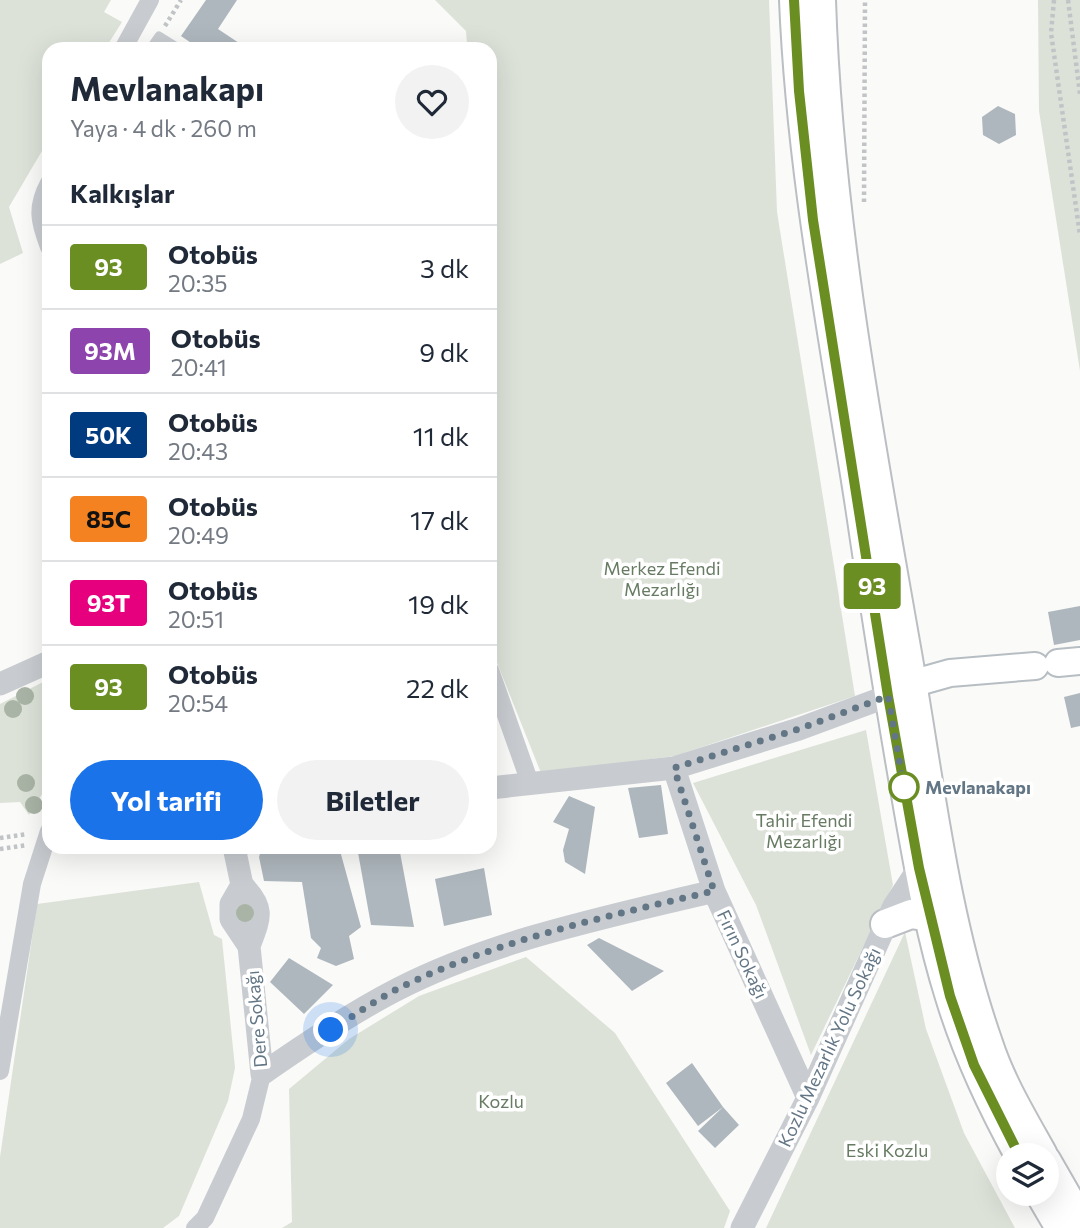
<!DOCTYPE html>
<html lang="tr">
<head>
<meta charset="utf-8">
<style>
  :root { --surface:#fff; --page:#f2f2f3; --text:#1f2937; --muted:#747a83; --line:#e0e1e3; --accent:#1a73e8 }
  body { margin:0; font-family:Commissioner,sans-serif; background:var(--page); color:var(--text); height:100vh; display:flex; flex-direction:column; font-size:26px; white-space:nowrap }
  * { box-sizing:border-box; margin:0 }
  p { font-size:23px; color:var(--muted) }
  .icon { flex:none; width:38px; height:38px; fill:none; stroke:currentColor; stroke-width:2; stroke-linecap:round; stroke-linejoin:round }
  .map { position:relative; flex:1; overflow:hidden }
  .sheet { position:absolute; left:42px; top:42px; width:455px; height:812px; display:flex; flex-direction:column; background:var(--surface); border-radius:21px; box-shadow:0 7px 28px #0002 }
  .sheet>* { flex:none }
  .badge { padding:0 14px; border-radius:5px; font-size:24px; line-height:46px }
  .tools { position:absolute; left:996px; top:1143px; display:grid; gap:14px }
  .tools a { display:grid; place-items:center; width:63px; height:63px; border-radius:50%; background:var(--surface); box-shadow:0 7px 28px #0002; font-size:35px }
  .you { position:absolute; width:35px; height:35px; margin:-18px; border:5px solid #fff; border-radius:50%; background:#1a73e8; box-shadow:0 0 0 10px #1a73e833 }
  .map>.badge { position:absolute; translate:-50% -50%; box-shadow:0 0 0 4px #fff }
  h2 { padding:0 28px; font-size:26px; line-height:63px }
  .round { display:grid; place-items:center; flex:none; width:74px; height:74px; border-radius:37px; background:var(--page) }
  .overview { display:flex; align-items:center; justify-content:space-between; height:119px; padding:0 28px }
  h1 { font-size:33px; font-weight:700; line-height:52px }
  .button { display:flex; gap:14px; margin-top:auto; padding:14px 28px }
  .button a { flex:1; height:80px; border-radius:42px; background:var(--accent); color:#fff; font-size:28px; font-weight:700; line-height:80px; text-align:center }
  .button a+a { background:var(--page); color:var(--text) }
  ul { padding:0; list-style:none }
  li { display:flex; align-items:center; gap:21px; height:84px; padding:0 28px; border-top:2px solid var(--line) }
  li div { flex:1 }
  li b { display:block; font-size:26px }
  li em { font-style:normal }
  li .badge { min-width:77px; font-weight:700; text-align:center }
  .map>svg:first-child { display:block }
  .green { fill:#dce2d8 }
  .building { fill:#aeb7bd }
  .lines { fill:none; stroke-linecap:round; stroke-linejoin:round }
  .secondary-casing { stroke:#b7bec3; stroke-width:30 }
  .primary-casing { stroke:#bbbfc3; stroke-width:32 }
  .path { stroke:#c1c4c6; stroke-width:4.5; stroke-dasharray:3.5 3.5; stroke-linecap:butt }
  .service { stroke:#c8ccd0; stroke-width:9 }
  .minor { stroke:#c8ccd0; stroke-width:18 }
  .tertiary { stroke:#c8ccd0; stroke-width:23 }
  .secondary { stroke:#fff; stroke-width:26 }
  .primary { stroke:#fff; stroke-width:28 }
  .tree { fill:#a9b4a6 }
  .line-casing { stroke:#fff; stroke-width:16 }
  .line { stroke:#6b8e23; stroke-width:10 }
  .walk { stroke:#637685; stroke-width:7; stroke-dasharray:0 12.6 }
  .stop-dot { fill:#fff; stroke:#6b8e23; stroke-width:3.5 }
  .labels { text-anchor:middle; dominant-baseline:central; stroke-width:7; stroke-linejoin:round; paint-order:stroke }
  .park-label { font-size:18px; fill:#677b63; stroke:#fff }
  .stop-label { font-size:18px; font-weight:bold; fill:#637685; stroke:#fff; text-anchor:start }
  .street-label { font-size:18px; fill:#637685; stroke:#fff }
</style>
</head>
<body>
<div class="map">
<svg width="1080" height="1228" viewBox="0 0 1080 1228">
  <rect width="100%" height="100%" fill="#fafaf8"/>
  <path class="green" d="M0 0H111L104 12 122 22 105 49H49V139L9 207 23 253 0 264Z
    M435 0H769L777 212 855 696 675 756 541 773 490 645V49H463L467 44 466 31Z
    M1038 0H1080V371L1039 111Z
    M49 679V783L29 815 20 802 0 803V704Z
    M866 730 893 885 811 1055 756 905 693 783Z
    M199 882 214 935 222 939 235 1068 228 1101 179 1216 163 1228H0V1157L37 904Z
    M905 932 926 1029 964 1133 1015 1228H766Z
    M526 957 615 1033 730 1211 724 1228H282L292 1222 289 1089 349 1039 419 996Z"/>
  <path class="building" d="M206 0H237L218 29 248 49H200L181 36Z
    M998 106 1015 114 1016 135 999 144 983 135 982 117Z
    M1080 606V640L1054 645 1048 612Z
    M1080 693V726L1071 728 1064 697Z
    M661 785 668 834 639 838 628 788Z
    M569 796 595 807 585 874 565 862 563 850 569 829 553 822Z
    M262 847H339L361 927 349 936 354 959 336 966 317 958 321 948 311 938 302 882 264 881 259 857Z
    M357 847H399L414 927 371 925Z
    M484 868 492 915 444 926 435 879Z
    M599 938 664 971 632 991 587 945Z
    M289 958 333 985 304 1014 270 982Z
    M692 1063 723 1107 698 1126 666 1083Z
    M723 1107 739 1125 715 1148 698 1131Z"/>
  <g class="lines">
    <defs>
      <path id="secondary" d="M1058 663 1080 661
        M911 684 950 673 1035 666"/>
      <path id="primary" d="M794 0C801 171 834 338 860 506 875 608 891 710 909 812 920 874 931 937 950 997 967 1053 991 1104 1019 1155
        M821 0C828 216 868 430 905 642 929 776 943 915 988 1043 1001 1083 1023 1119 1043 1155
        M885 924 911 914 930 917
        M1046 1160 1080 1219
        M1040 1194 1060 1228"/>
    </defs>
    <use href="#secondary" class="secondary-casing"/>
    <use href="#primary" class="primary-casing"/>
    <path class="path" d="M1054 0 1051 33 1080 235
      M1068 0 1080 94
      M165 26 181 0
      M864 202 865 0
      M0 838 27 834
      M0 849 27 845"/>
    <path class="service" d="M150 49 159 36 180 49"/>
    <path class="minor" d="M123 49 150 0
      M49 183C36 207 39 221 49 247
      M490 670 530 783
      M0 1071 32 884 49 831
      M195 1228 205 1218 251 1119 262 1074"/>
    <path class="tertiary" d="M0 684 49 662
      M674 768 714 891 808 1098
      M490 788 674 768 799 729 888 696
      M234 847 242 885 231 904V919L249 946 262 1074C305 1044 351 1013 398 989 496 939 608 917 714 891
      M242 885C265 908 260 917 249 946
      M742 1228 808 1098 894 906 919 868"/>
    <use href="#secondary" class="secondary"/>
    <use href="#primary" class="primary"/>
  </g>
  <g class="tree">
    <circle cx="25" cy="696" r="9"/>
    <circle cx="13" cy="709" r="9"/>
    <circle cx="26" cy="783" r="9"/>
    <circle cx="34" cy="805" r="9"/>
    <circle cx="245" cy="913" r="9"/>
  </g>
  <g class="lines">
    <defs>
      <path id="line" d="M794 0 799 91 813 220 888 696 919 868 950 996 974 1065 1019 1155"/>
    </defs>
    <use href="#line" class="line-casing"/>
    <use href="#line" class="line"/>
    <path class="walk" d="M331 1030C353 1016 376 1000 399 988 498 940 607 916 714 891L674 768 799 729 888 696 904 787"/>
  </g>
  <circle class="stop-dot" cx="904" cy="787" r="14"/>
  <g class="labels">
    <g class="park-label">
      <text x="662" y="568">Merkez Efendi<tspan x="662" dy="21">Mezarlığı</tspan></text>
      <text x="804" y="820">Tahir Efendi<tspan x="804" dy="21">Mezarlığı</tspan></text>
      <text x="501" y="1101">Kozlu</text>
      <text x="887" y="1150">Eski Kozlu</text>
    </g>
    <g class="stop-label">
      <text x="925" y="787">Mevlanakapı</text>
    </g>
    <g class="street-label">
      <text transform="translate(743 954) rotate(65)">Fırın Sokağı</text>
      <text transform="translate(256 1019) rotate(-95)">Dere Sokağı</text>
      <text transform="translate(829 1047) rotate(-65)">Kozlu Mezarlık Yolu Sokağı</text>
    </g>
  </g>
</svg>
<div class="tools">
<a><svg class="icon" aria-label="layers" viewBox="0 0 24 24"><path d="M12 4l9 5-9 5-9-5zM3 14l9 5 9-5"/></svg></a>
</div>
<div class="you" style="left:331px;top:1030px"></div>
<b class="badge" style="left:872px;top:586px;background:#6b8e23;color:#fff">93</b>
<section class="sheet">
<div class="overview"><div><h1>Mevlanakapı</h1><p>Yaya · 4 dk · 260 m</p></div><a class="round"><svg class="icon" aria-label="heart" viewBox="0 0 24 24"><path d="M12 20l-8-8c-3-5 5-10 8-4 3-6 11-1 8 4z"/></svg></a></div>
<h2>Kalkışlar</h2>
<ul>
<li><span class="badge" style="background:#6b8e23;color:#fff">93</span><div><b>Otobüs</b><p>20:35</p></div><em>3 dk</em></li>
<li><span class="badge" style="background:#8e44ad;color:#fff">93M</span><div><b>Otobüs</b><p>20:41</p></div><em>9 dk</em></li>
<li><span class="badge" style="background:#003b80;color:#fff">50K</span><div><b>Otobüs</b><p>20:43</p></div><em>11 dk</em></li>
<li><span class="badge" style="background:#f58220;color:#111">85C</span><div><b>Otobüs</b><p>20:49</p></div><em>17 dk</em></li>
<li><span class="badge" style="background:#e6007e;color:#fff">93T</span><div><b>Otobüs</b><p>20:51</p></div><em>19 dk</em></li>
<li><span class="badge" style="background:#6b8e23;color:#fff">93</span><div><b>Otobüs</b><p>20:54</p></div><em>22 dk</em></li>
</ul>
<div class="button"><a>Yol tarifi</a><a>Biletler</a></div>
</section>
</div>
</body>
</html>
